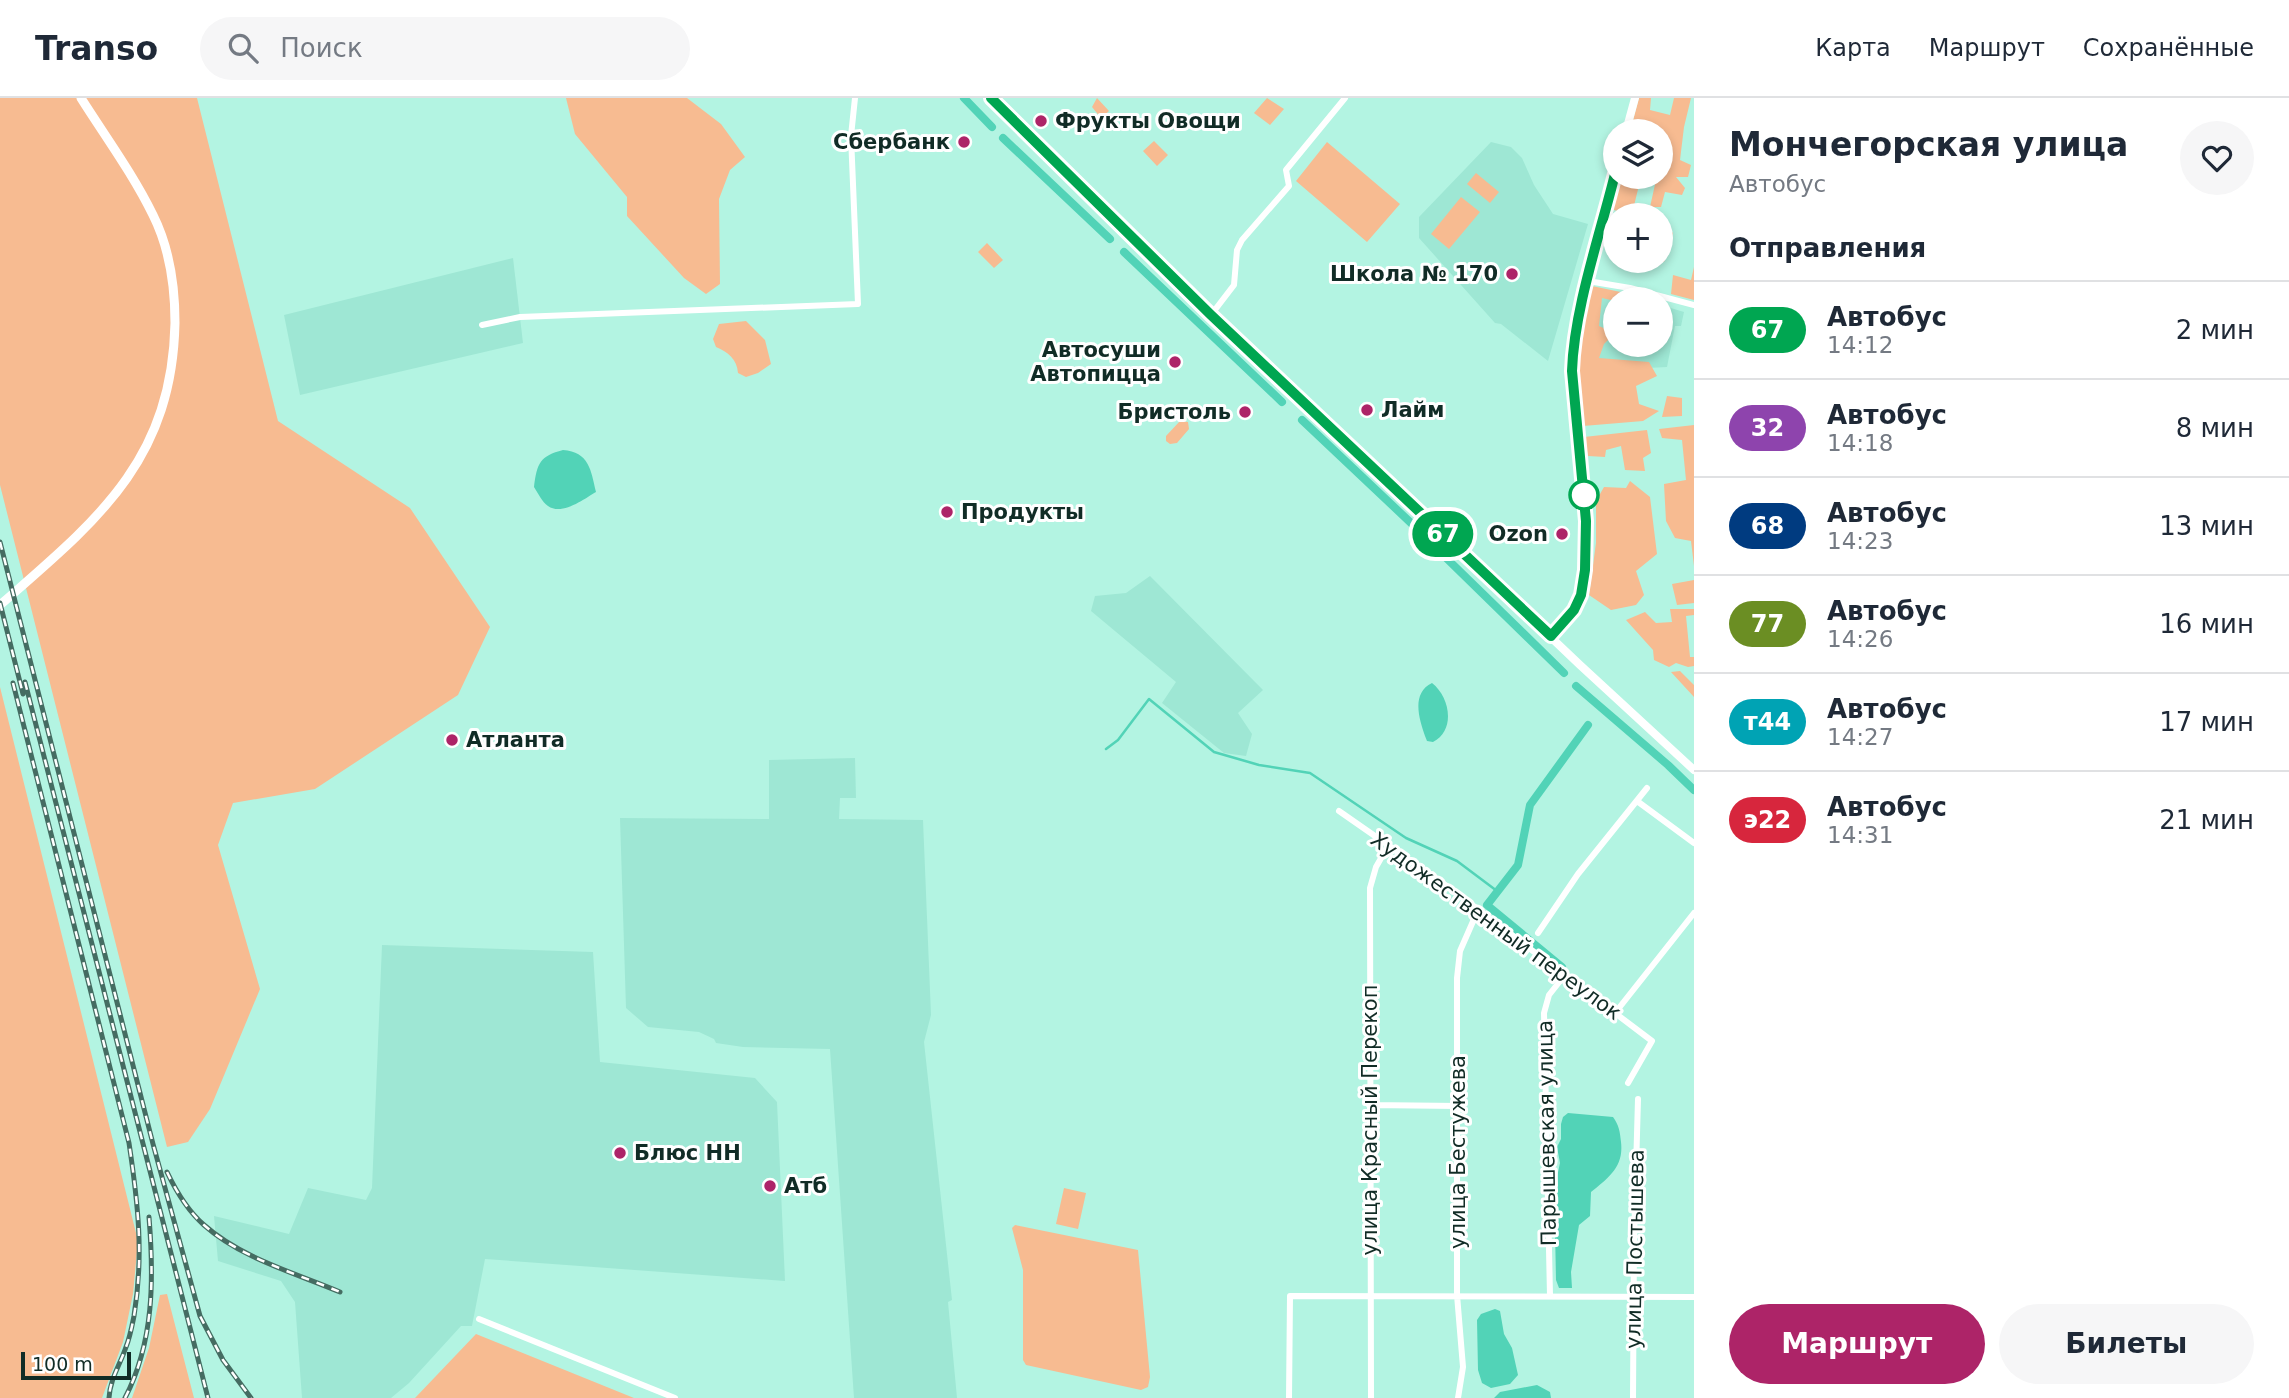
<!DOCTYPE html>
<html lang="ru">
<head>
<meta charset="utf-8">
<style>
  :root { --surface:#fff; --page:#f6f6f7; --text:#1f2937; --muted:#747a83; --line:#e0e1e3; --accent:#ad2468 }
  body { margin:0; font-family:"DejaVu Sans",sans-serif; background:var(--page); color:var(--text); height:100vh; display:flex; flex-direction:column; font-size:26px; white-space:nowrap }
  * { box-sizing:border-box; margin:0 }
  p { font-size:23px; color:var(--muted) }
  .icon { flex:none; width:38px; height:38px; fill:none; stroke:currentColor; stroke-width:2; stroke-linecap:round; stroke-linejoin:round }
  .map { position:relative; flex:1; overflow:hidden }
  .sheet { display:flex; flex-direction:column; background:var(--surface); width:595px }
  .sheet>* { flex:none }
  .badge { padding:0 14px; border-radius:23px; font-size:24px; line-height:46px }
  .fabs { position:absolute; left:1603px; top:21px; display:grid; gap:14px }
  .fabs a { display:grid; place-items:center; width:70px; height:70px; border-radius:50%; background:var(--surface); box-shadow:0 4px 10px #0003; font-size:35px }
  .scale { position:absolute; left:21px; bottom:18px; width:110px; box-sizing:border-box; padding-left:7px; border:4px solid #112c26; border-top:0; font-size:19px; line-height:24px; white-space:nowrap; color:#112c26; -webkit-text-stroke:5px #fff; paint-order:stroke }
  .map>.badge { position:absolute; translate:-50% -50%; box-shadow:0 0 0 4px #fff }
  h2 { padding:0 35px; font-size:26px; line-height:63px }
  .round { display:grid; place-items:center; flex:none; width:74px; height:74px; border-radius:37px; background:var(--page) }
  .head { display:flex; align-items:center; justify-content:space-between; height:119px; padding:0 35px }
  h1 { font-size:33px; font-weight:800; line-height:52px }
  .primary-button { display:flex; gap:14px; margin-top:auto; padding:14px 35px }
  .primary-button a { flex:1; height:80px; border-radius:42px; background:var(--accent); color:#fff; font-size:28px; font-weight:800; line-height:80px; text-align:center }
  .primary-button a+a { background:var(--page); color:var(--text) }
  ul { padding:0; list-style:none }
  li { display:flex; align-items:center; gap:21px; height:98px; padding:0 35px; border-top:2px solid var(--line) }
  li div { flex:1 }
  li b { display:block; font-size:26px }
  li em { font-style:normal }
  li .badge { min-width:77px; font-weight:700; text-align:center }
  header { display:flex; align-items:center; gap:42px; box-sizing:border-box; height:98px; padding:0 35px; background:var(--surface); border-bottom:2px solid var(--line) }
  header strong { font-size:33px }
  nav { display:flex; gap:38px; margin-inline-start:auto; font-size:24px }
  .search { width:490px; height:63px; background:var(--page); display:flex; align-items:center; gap:18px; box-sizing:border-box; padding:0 24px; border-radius:38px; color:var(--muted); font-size:26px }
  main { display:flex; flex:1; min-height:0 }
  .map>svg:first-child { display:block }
  .built { fill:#9ee7d4 }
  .green { fill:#f7bb91 }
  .water { fill:#52d3b7 }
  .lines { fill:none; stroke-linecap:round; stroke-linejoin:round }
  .stream { stroke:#52d3b7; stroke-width:2.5 }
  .canal { stroke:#52d3b7; stroke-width:8 }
  .minor { stroke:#fff; stroke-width:6 }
  .tertiary { stroke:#fff; stroke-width:8 }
  .secondary { stroke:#fff; stroke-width:9 }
  .rail-casing { stroke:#456c62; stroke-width:5 }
  .rail { stroke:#fff; stroke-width:2.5; stroke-dasharray:8; stroke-linecap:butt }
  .line-casing { stroke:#fff; stroke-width:16 }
  .line { stroke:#00a651; stroke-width:10 }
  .poi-dot { fill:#ad2468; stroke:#fff; stroke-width:2.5 }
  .stop-dot { fill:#fff; stroke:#00a651; stroke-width:3.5 }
  .labels { text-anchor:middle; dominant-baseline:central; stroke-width:6; stroke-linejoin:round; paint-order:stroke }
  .poi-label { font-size:21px; font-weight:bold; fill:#112c26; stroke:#fff; text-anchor:start }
  .street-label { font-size:21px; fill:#112c26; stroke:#fff }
</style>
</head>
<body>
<header>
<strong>Transo</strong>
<div class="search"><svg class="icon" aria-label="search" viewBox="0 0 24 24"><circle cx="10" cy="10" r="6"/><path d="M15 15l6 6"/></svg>Поиск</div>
<nav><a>Карта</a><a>Маршрут</a><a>Сохранённые</a></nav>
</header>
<main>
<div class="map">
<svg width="1694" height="1300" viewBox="0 0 1694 1300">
  <rect width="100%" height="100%" fill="#b3f4e2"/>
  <path class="built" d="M1491 44 1511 49 1522 60 1534 87 1553 116 1588 126 1548 263 1501 226 1495 225 1419 140V119Z
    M513 160 523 245 300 297 284 217Z
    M1601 192 1615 201V247H1661V207L1684 214 1681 228H1675L1667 269 1590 273Z
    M1150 478 1263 592 1238 615 1252 636 1246 658 1224 655 1162 605 1176 584 1091 513 1095 498 1126 495Z
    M855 660 856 700H840L839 721 923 722 931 917 924 944 952 1202 948 1204 957 1300H854L830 951 743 949 716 945 714 941 699 934 648 929 626 910 620 720 769 721V662Z
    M382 847 593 854 600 964 755 980 777 1004 785 1183 485 1161 472 1228H461L409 1285 391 1300H302L295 1204 281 1183 218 1163 214 1118 289 1136 308 1090 366 1102 372 1090Z"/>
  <path class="green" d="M0 0H197L278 323 410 410 490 529 458 597 315 691 233 705 218 747 260 891 210 1011 188 1044 167 1049 0 387Z
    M566 0H687L721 26 745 59 730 72 719 101 720 186 706 196 684 180 627 118V99L575 36Z
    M1097 0 1109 13 1101 20 1092 9Z
    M1267 0 1284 11 1270 27 1254 15Z
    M1639 0H1651L1650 12 1670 17 1674 0H1691L1684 29 1680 62 1691 67 1688 79H1676L1685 90 1682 97 1665 94 1661 109H1650L1656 82 1641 79 1632 116 1609 111 1618 79H1661V33H1630Z
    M1154 43 1168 57 1157 68 1143 53Z
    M1327 44 1400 106 1367 144 1296 83Z
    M1476 75 1499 94 1490 105 1467 86Z
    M1461 99 1480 114 1449 151 1431 136Z
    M1661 126H1663L1673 135 1664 164 1655 163H1661Z
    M987 145 1003 162 994 170 978 154Z
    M1694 169V202L1671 196 1673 177 1691 182Z
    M1592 188 1654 201 1615 203 1602 200 1599 228 1615 235 1604 246 1599 260 1649 264 1657 278 1636 288 1639 306 1659 313 1643 323 1583 328 1576 275 1579 229Z
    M746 223 765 242 771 266 758 275 746 279 738 275C737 261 728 254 716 249L713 241 719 226Z
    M1667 298 1682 300V318L1662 319Z
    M1180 323 1188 324 1189 331 1177 345 1170 346 1166 343V338Z
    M1694 327V468L1691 443 1675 440 1666 423 1664 386 1686 382 1682 342 1662 340 1659 331Z
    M1647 332 1651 355 1643 360 1645 373 1625 372 1621 348 1606 352 1605 359 1588 358 1584 339Z
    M1630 383 1650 399 1657 456 1636 473 1644 497 1636 507 1611 512 1589 497 1596 445V403L1604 389 1626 390Z
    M1694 482V505L1677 507 1672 486Z
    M1670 511H1694V517L1686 518 1690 559H1694V568L1688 569 1676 565 1669 569 1654 562 1653 552 1626 522 1645 514 1656 525 1672 524Z
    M1680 573 1694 587V599L1671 574Z
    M0 589 138 1143 133 1196 123 1244 102 1300H0Z
    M1064 1090 1086 1095 1078 1131 1056 1126Z
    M1015 1127 1138 1152 1150 1279 1148 1289 1141 1292 1026 1267 1023 1262V1172L1012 1130Z
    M167 1196 194 1300H132L149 1250 160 1197Z
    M476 1236 634 1300H415Z"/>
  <path class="water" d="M563 352C589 354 591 372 596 394 584 401 562 418 548 408 542 404 538 395 534 389 537 365 540 358 563 352Z
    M1432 585C1450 599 1456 632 1433 644L1427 643 1425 638C1419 621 1411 595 1432 585Z
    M1568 1015 1613 1019C1619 1027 1620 1034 1621 1044 1624 1069 1608 1080 1591 1094L1590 1118 1579 1127 1571 1174 1572 1190H1559L1556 1182 1555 1131 1557 1079 1560 1065 1557 1049 1561 1041V1026L1563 1019Z
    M1495 1211 1500 1213 1504 1236 1512 1250 1518 1277 1510 1286 1491 1290 1482 1285 1478 1272 1477 1222 1481 1216Z
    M1537 1287 1550 1294 1551 1300H1494L1500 1294Z"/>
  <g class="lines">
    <path class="stream" d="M1106 651 1118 642 1149 601 1214 654 1259 667 1310 675 1406 740 1457 763 1497 793"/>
    <path class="canal" d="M964 0 992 29
      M1003 40 1110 141
      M1124 154 1282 304
      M1302 322 1429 442
      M1438 452 1564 575
      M1576 588 1668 667 1694 692
      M1562 869 1487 807 1518 767 1530 707 1588 627"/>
    <path class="minor" d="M1588 183 1630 190 1694 207
      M1211 217 1234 187 1237 152 1242 142 1289 88 1286 72 1345 0
      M482 227 520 219 858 206 851 38 855 0
      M1637 703 1694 745
      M1339 713 1451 791 1652 943 1628 985
      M1538 835 1578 776 1647 690
      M1615 915 1694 815
      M1369 1007 1459 1008
      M1550 1198 1544 915 1549 897 1564 878
      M479 1221 675 1300
      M1289 1300 1290 1198 1694 1199
      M1371 1300 1370 790 1376 769 1388 748
      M1458 1300 1463 1269 1457 1197V880L1460 853 1478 812
      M1633 1300 1634 1142 1638 1001"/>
    <path class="tertiary" d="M991 0 1202 208 1580 567 1694 672
      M1626 33 1635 0
      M1551 538 1574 512 1581 497 1583 484 1586 423 1572 257 1577 228 1615 77"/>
    <path class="secondary" d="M0 507C96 423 172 364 175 225 175 188 170 151 153 117 133 76 105 38 81 0"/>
    <defs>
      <path id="rail" d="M0 444 153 1046 200 1218 223 1262 251 1300
        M0 505 23 596
        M25 584 208 1300
        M13 585 129 1045C138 1105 144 1157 134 1218 132 1228 130 1239 126 1249 120 1267 110 1281 109 1300
        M167 1074C176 1093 188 1113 204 1127 241 1160 295 1175 340 1194
        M125 1300C154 1244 154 1181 149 1119"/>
    </defs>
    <use href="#rail" class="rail-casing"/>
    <use href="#rail" class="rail"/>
  </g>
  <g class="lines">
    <defs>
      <path id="line" d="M991 0 1211 217 1551 538 1574 512 1581 497 1585 472 1586 423 1572 273C1574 211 1600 137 1615 76"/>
    </defs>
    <use href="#line" class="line-casing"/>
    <use href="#line" class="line"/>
  </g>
  <g class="poi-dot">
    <circle cx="1041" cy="23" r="7"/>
    <circle cx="964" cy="44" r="7"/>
    <circle cx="1512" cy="176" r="7"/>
    <circle cx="1175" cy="264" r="7"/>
    <circle cx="1367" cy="312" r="7"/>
    <circle cx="1245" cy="314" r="7"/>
    <circle cx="947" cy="414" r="7"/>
    <circle cx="1562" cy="436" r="7"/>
    <circle cx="452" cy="642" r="7"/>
    <circle cx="620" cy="1055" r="7"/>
    <circle cx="770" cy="1088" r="7"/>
  </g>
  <circle class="stop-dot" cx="1584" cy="397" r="14"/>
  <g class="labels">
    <g class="poi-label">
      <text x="1055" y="23">Фрукты Овощи</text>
      <text x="950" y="44" text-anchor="end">Сбербанк</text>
      <text x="1498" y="176" text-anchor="end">Школа № 170</text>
      <text x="1161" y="252" text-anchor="end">Автосуши<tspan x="1161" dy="24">Автопицца</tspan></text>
      <text x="1381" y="312">Лайм</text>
      <text x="1231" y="314" text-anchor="end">Бристоль</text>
      <text x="961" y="414">Продукты</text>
      <text x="1548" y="436" text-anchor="end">Ozon</text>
      <text x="466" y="642">Атланта</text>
      <text x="634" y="1055">Блюс НН</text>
      <text x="784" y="1088">Атб</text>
    </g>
    <g class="street-label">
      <text transform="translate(1496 828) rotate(36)">Художественный переулок</text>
      <text transform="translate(1370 1022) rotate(-90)">улица Красный Перекоп</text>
      <text transform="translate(1547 1035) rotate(-91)">Парышевская улица</text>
      <text transform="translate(1458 1054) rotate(-90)">улица Бестужева</text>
      <text transform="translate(1635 1151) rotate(-89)">улица Постышева</text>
    </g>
  </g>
</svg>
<div class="fabs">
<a><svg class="icon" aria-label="layers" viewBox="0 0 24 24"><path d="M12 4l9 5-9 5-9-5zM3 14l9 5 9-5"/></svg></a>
<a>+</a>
<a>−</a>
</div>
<div class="scale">100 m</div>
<b class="badge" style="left:1443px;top:436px;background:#00a651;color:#fff">67</b>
</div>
<section class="sheet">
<div class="head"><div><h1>Мончегорская улица</h1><p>Автобус</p></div><a class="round"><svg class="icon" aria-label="heart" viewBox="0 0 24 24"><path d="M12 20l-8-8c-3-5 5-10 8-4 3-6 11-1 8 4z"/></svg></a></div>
<h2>Отправления</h2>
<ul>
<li><span class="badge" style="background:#00a651;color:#fff">67</span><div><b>Автобус</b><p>14:12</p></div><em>2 мин</em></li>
<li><span class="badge" style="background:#8e44ad;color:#fff">32</span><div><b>Автобус</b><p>14:18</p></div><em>8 мин</em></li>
<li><span class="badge" style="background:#003b80;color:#fff">68</span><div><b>Автобус</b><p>14:23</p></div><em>13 мин</em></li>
<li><span class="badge" style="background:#6b8e23;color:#fff">77</span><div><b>Автобус</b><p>14:26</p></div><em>16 мин</em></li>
<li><span class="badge" style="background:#00a3b4;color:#fff">т44</span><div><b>Автобус</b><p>14:27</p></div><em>17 мин</em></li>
<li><span class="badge" style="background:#d7263d;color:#fff">э22</span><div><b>Автобус</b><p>14:31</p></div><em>21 мин</em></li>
</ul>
<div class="primary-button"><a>Маршрут</a><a>Билеты</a></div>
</section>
</main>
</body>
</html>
